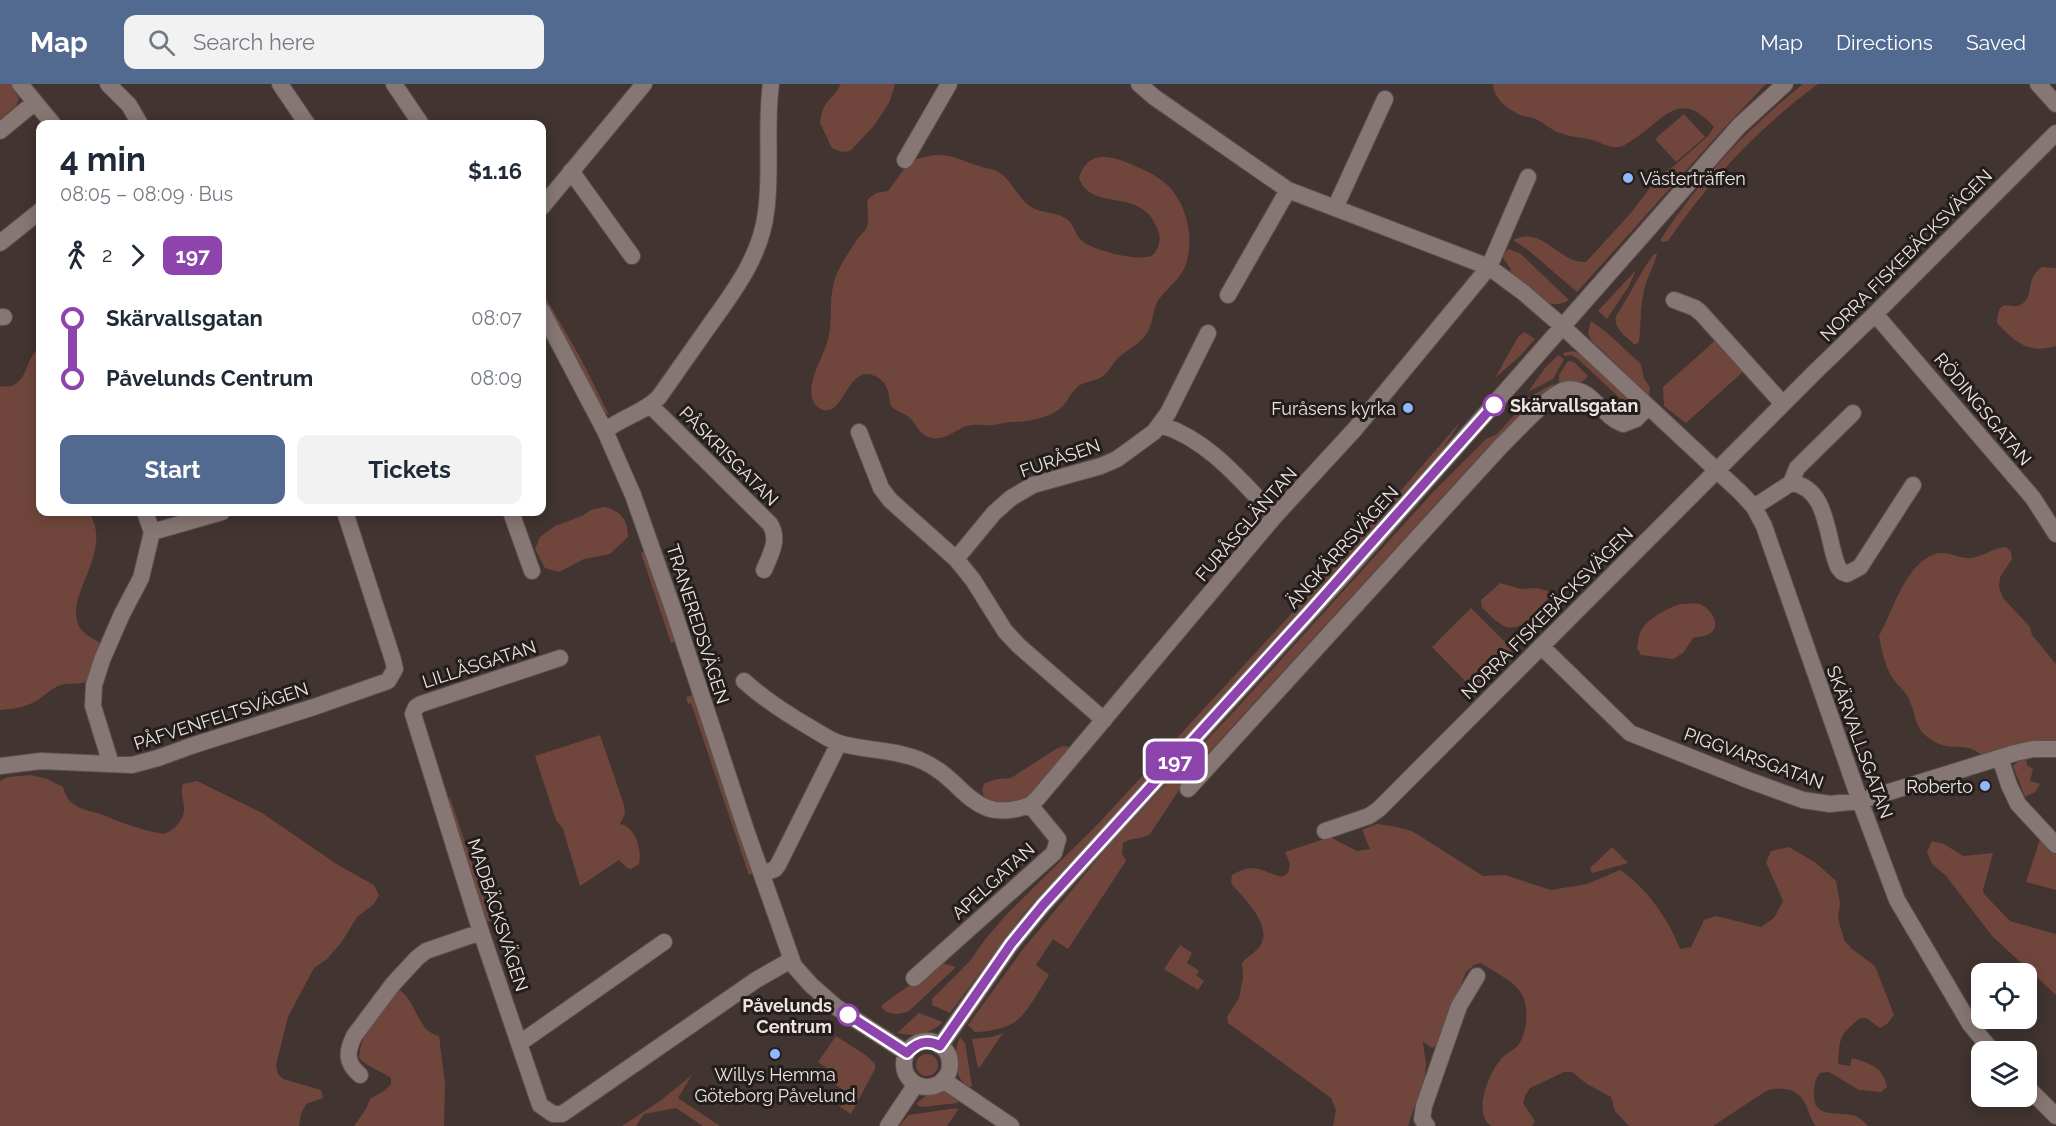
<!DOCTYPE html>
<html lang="en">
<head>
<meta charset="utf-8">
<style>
  :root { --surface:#fff; --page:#f2f2f3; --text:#1f2937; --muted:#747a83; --accent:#526990 }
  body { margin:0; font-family:Raleway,sans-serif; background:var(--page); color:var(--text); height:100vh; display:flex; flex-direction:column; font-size:22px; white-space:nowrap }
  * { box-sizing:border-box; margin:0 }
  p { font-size:20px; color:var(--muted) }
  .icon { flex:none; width:33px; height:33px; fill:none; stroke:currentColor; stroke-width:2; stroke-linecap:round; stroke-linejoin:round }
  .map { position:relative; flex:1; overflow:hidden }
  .sheet { position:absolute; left:36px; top:36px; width:510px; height:396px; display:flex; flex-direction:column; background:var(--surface); border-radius:12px; box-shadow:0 3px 15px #0003 }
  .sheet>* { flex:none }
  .badge { padding:0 12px; border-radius:9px; font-size:21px; line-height:39px }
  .tools { position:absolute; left:1971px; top:879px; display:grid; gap:12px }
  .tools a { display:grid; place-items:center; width:66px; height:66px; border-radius:12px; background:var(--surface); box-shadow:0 3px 15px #0003; font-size:30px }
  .map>.badge { position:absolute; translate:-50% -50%; box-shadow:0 0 0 3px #fff }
  .legs { display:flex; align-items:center; gap:9px; height:66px; padding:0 24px; font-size:20px }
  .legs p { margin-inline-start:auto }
  .head { display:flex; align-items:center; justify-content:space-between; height:102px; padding:0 24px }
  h1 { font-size:33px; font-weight:700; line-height:45px }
  .action { display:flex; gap:12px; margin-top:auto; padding:12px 24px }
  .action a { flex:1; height:69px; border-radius:12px; background:var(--accent); color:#fff; font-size:24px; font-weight:700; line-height:69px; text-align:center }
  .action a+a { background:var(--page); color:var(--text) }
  ul { padding:0 24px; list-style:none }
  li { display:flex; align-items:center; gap:21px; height:60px; font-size:22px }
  li i { display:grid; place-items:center; width:9px; height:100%; margin:0 8px; background:currentColor }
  li i::after { content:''; width:15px; height:15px; margin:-8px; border:4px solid; border-radius:50%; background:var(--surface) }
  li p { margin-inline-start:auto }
  li:first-child i { background:linear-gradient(#0000 50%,currentColor 0) }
  li:last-child i { background:linear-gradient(currentColor 50%,#0000 0) }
  header { display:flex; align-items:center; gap:36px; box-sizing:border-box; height:84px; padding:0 30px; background:var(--accent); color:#fff }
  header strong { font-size:28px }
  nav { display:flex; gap:33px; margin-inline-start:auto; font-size:21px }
  .search { width:420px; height:54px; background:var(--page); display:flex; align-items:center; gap:15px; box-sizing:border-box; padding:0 21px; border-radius:12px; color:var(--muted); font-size:22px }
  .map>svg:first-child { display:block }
  .green { fill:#70463c }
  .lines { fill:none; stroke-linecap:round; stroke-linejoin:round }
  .minor-casing { stroke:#5b504e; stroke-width:18 }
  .minor { stroke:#867774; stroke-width:16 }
  .line-1-casing { stroke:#fff; stroke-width:14 }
  .line-1 { stroke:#8e44ad; stroke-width:9 }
  .poi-dot { fill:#91b8fd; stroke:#231d1c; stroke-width:2 }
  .stop-1-dot { fill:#fff; stroke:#8e44ad; stroke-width:3 }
  .labels { text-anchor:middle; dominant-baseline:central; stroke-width:6; stroke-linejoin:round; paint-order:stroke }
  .poi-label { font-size:18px; fill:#eee5e3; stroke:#231d1c; text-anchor:end }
  .street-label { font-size:18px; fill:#eee5e3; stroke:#231d1c }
  .stop-label { font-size:18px; font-weight:bold; fill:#eee5e3; stroke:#231d1c; text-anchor:start }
</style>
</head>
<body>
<header>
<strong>Map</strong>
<div class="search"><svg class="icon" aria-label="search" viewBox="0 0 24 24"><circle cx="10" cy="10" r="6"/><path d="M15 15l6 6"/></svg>Search here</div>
<nav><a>Map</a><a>Directions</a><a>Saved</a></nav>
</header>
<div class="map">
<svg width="2056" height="1042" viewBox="0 0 2056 1042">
  <rect width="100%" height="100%" fill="#413431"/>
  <path class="green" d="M0 0H11L19 15 16 22 0 35Z
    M841 0H895L890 17 874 42 850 67 842 68 832 64 820 39C824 13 831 19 841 0Z
    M1493 0H1766L1725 43 1577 208 1528 166 1513 156C1544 141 1557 179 1586 178L1630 130 1660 91 1674 82 1708 52 1714 43C1679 4 1665 35 1634 55 1629 58 1623 63 1618 63 1608 64 1600 58 1592 56 1581 53 1570 53 1560 49 1551 46 1544 39 1536 35 1532 33 1527 33 1523 32 1510 27 1493 15 1493 0Z
    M1803 0H1818C1759 43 1709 97 1668 157L1661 158V155C1703 92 1743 49 1803 0Z
    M1684 30 1705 53 1676 78 1655 55Z
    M935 71C952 70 963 77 979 82 986 85 993 84 1000 89 1013 98 1018 115 1031 123 1041 129 1055 128 1065 134 1074 139 1074 149 1081 156 1091 166 1143 180 1154 170 1158 165 1161 155 1159 149 1143 99 1093 131 1079 94 1088 64 1113 72 1135 82 1149 88 1162 94 1172 106 1188 126 1194 156 1186 180 1181 195 1168 203 1159 215 1152 225 1154 238 1147 249 1139 261 1126 266 1116 276 1111 282 1108 289 1102 293 1095 297 1087 297 1080 301 1072 306 1069 315 1063 322 1051 334 1028 338 1012 338 1006 338 1000 340 994 341 986 342 979 340 971 341 957 343 945 359 929 353 917 349 917 340 910 334 905 329 898 329 891 322 888 309 889 299 875 292 852 281 846 317 832 325 827 327 823 327 819 324 798 308 826 271 829 251 833 232 828 212 836 192 841 179 851 165 859 153 862 150 866 146 867 142 870 134 866 124 868 115L876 109 888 107 908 80 916 75Z
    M1509 165 1521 170 1569 216C1547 231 1526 201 1510 187L1511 185 1503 174V170Z
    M1654 170H1657C1654 182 1647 193 1644 206 1640 223 1641 241 1639 258L1635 261C1627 253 1613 245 1616 232 1630 212 1639 189 1654 170Z
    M2042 183 2056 184V262C2028 270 2016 259 1997 239 1999 209 2011 228 2022 220 2035 211 2024 196 2042 183Z
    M1636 186 1629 202 1607 235 1598 227Z
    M542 207 581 275 609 331 604 328 542 214Z
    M1591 237 1606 248 1641 280 1644 295 1650 303 1649 312 1591 256 1588 249Z
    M1524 248 1535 255 1520 272 1495 294 1518 253Z
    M1718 254 1746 285 1686 339 1664 322 1663 303Z
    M40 259V428H89C114 468 66 508 78 540 81 549 92 554 99 558 101 567 94 593 87 597 81 601 71 599 64 600 49 604 44 614 32 619 22 624 11 625 0 626V302C20 306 24 290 30 276 33 270 37 265 40 259Z
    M1572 267 1579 269 1633 318 1635 323 1634 331 1629 327 1627 321 1578 275 1571 271 1565 272 1563 269Z
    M1558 271 1564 275 1553 295 1528 308 1545 284Z
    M1568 277 1574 278 1588 292 1581 299 1559 298V291Z
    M1553 300V304L1488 363 1191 688 1150 750C1141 756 1131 753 1123 759L1122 769 1126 777 1068 865 1053 855 1036 881 1049 891C1040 905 1031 922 1020 934 1010 944 989 948 975 948L968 941 1023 865 1110 760 1237 624 1435 406 1486 355 1497 350 1518 327 1524 316Z
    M1461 337 1434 378 1392 428 1023 830 950 929 932 921V915L969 878 987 853 1006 831 1097 741 1338 479Z
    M603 423C620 425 628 436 628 453L610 470 584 475 559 488 545 484 535 465 540 453 555 442 582 432 591 426Z
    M2006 463 2011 468 2012 475 2000 493 1999 503 2003 514 2030 543 2032 551 2056 580V658L1992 670H1980C1966 658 1953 667 1937 659 1910 645 1919 631 1906 610 1903 605 1897 601 1894 596 1885 584 1882 567 1879 552 1893 527 1905 480 1935 470 1947 466 1959 475 1971 474 1984 472 1993 464 2006 463Z
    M644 467 675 558 671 559 641 469Z
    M1500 499 1521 505 1537 504 1548 507 1549 513C1541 525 1520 550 1504 542 1496 538 1489 530 1482 524L1481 516Z
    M1680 520C1686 520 1694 519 1700 520 1710 524 1721 539 1712 548 1706 553 1700 552 1693 554L1683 569 1673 575 1641 571 1637 564C1638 560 1638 553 1640 549 1646 535 1666 525 1680 520Z
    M1471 524 1515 568 1475 607 1432 563Z
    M693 611 755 788 749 791 691 619 688 620 686 613Z
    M600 651 624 721 625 730 620 740C636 743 642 766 639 780L631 785 627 784 619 776 580 802 563 745 556 736 535 672Z
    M1063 662 1071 663C1054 689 1020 737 984 714L982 705 985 699 997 695 1011 694 1056 665Z
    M2026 674 2027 681 2033 685 2030 697 2040 700 2035 708 2025 713 2013 682 2019 676Z
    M31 691 47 695 63 703C65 709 67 715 72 719 83 728 96 727 108 733 126 741 144 746 163 750 174 747 184 736 184 725 184 715 180 710 183 700L197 697 262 729 338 781 374 801 379 811 374 820 357 833 341 859 327 875 314 884 288 933 276 981 278 990 283 995 321 1006 323 1014 306 1020 301 1030 299 1042H0V697L8 693Z
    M450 714 491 835 490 837H487L447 716Z
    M1377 740 1392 742 1412 747 1483 792 1505 791 1551 806 1587 800 1620 786C1646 803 1669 836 1680 865L1691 863 1704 836 1716 832 1761 843 1774 834 1783 817 1766 778 1771 767 1789 763 1816 779 1836 797 1840 819 1838 834 1844 856 1852 865 1875 882 1894 931 1887 940 1880 944 1866 934H1860C1839 952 1840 952 1838 980L1850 982 1852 974C1870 980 1883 982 1887 1003L1881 1008 1859 1006 1829 988 1820 989C1815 995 1815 999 1814 1007 1812 1034 1832 1028 1852 1031 1858 1032 1863 1037 1868 1042H1816C1810 1035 1809 1027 1805 1019 1798 1004 1779 1002 1766 1007L1713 1042H1629L1615 1027 1611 1013 1587 1000 1572 988H1564L1530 1004 1525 1012 1523 1019 1535 1037 1532 1042H1491C1472 1029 1489 989 1501 975 1506 969 1515 966 1519 960 1528 946 1530 919 1519 906 1512 896 1491 886 1481 879L1474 881 1466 888 1438 961 1432 964 1423 958 1426 981 1425 992 1408 1042H1333L1336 1026 1331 1014 1228 939 1227 933 1239 914 1243 894 1242 879C1247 873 1256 868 1260 862 1274 841 1242 813 1231 799L1232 791C1255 778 1260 787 1282 793L1288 789 1290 780 1285 768 1330 753 1357 767 1370 765 1362 746Z
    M2042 749 2056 763V806L2026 798Z
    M1932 757 1944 760 1963 772 1993 769 1983 806 1984 810 2010 837 2056 850V911L1993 853 1946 792 1932 780 1927 768Z
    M1612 763 1628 779 1592 789 1590 784Z
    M1180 861 1192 869 1187 879 1199 887 1196 891 1204 897 1198 906 1164 885Z
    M941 879 956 883 909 927C898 931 889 932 881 923L883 920Z
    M395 907H401C416 918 418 948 439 952L445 999 444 1042H354L366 1025 370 1015 384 1007 391 1000V994C380 986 369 984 359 974 360 949 380 927 395 907Z
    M919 929 943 938C929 951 916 953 897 949Z
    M1003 949 980 983 978 984 972 955 992 953Z
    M836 952 867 972 875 980V985L851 1030 840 1023 848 1009 831 998 836 990 818 978Z
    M960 953 965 959 972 1002 970 1003C952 995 953 969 960 953Z
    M916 981a11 11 0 1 1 22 0a11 11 0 1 1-22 0Z
    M692 991 678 1014 720 1042H703L676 1024 644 1030 636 1042H622L660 1017Z
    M938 1007H947L960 1016 957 1019 921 1023 916 1020 929 1009Z
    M957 1024 958 1026 947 1042H899L909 1031Z"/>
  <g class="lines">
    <defs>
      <path id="minor" d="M20 0 53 40
        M108 0 129 21 140 40
        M280 0 307 40
        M394 0 421 40
        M1139 0 1154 13 1288 106 1489 183 1524 209 1562 242 1741 409 1754 423 1764 442 1860 717 1897 816 1970 940 1993 968
        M2038 0 2056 20
        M0 47 34 19
        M905 76 949 0
        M571 87 632 172
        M542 123 644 0
        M1335 124 1385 15
        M0 159 40 127
        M1228 211 1288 106
        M1674 216 1695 224 1701 229 1783 320
        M542 227 605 347 633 411 672 522 746 746 794 882 811 901 836 923 907 969
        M1875 230 2033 414 2056 450
        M0 233H4
        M651 322 770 440C780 456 770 471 764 486
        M1161 341C1209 356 1241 397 1275 432
        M605 347C622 333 644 329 659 313 676 289 693 265 709 242 734 207 761 172 766 128 772 86 765 42 771 0
        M859 348 881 404 890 416 956 475 973 496 1005 547 1019 562 1104 636
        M1791 399 1797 384 1853 329
        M1754 423 1791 399C1829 403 1826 456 1838 483L1842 488 1847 490 1860 483 1913 401
        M511 428 532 487
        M152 448 222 428
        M956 475 994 429 1011 414 1033 401 1101 382 1117 375 1154 348 1168 329 1208 249
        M1541 562 1630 649 1748 696 1803 716 1830 720 1860 717 2015 669 2033 665H2056
        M560 574 421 620 416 623 413 630 481 848 540 1021 553 1030H562L756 896 791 876
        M744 597C765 616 787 630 811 644 820 649 829 656 839 659 865 667 894 665 920 676 966 695 971 743 1030 721L1058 755 1054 769 914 894
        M2000 674 2009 701 2018 720 2056 761
        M111 680 93 622 94 601 102 576 122 530 141 494 152 448 145 428
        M0 682 41 677 132 681 158 674 194 661 314 623 388 597 395 585 393 576 345 428
        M1188 705 1502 361C1515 349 1549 310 1565 306 1572 304 1581 307 1587 311 1599 320 1609 335 1623 340L1636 335 1648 323
        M1030 721 1037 715 1275 432 1355 345 1489 183 1528 93
        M1325 747 1369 732 1379 725 1815 288 1875 230 2056 49
        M762 790 775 785 778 781 839 659
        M904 980a23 23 0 1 1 46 0a23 23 0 1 1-46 0Z
        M520 959 664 858
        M940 962 1011 860 1043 821 1340 495 1739 42 1785 0
        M360 991C346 979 346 969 354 952L393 900 417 874 426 867 481 848
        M943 996 1011 1042
        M2026 1002 2056 1032
        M888 1042 916 1000
        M1427 1042 1422 1035 1424 1022 1459 922 1477 892"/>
    </defs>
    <use href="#minor" class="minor-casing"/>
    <use href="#minor" class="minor"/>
  </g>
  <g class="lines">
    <defs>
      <path id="line-1" d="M848 931 907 969C917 958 927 955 940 962L1011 860 1043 821 1308 530 1494 321"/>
    </defs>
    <use href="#line-1" class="line-1-casing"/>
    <use href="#line-1" class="line-1"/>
  </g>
  <g class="poi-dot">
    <circle cx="1628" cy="94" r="6"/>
    <circle cx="1408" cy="324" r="6"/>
    <circle cx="1985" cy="702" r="6"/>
    <circle cx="775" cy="970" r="6"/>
  </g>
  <g class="stop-1-dot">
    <circle cx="1494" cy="321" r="10"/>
    <circle cx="848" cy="931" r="10"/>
  </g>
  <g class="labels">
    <g class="poi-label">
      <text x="1640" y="94" text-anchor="start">Västerträffen</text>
      <text x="1396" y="324">Furåsens kyrka</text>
      <text x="1973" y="702">Roberto</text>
      <text x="775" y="990" text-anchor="middle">Willys Hemma<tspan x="775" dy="21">Göteborg Påvelund</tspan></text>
    </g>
    <g class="street-label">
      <text transform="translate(1906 171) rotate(-45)">NORRA FISKEBÄCKSVÄGEN</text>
      <text transform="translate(1983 325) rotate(50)">RÖDINGSGATAN</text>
      <text transform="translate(729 372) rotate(45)">PÅSKRISGATAN</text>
      <text transform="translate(1060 374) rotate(-19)">FURÅSEN</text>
      <text transform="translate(1246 440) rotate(-49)">FURÅSGLÄNTAN</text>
      <text transform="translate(1342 463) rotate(-48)">ÄNGKÄRRSVÄGEN</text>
      <text transform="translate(1547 529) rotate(-45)">NORRA FISKEBÄCKSVÄGEN</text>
      <text transform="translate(698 540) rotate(72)">TRANEREDSVÄGEN</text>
      <text transform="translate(479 580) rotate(-18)">LILLÅSGATAN</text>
      <text transform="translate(221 632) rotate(-18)">PÅFVENFELTSVÄGEN</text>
      <text transform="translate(1860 658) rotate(70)">SKÄRVALLSGATAN</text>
      <text transform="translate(1754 674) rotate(20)">PIGGVARSGATAN</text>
      <text transform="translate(993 797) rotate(-42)">APELGATAN</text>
      <text transform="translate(498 831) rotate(72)">MADBÄCKSVÄGEN</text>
    </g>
    <g class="stop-label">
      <text x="1510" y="321">Skärvallsgatan</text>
      <text x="832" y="921" text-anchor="end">Påvelunds<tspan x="832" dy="21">Centrum</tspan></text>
    </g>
  </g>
</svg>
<div class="tools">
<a><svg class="icon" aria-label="locate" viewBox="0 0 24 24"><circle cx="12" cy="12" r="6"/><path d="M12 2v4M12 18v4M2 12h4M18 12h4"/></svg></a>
<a><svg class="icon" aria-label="layers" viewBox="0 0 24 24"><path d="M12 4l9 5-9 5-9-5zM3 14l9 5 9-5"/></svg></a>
</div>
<b class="badge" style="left:1175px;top:677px;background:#8e44ad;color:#fff">197</b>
<section class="sheet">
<div class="head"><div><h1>4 min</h1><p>08:05 – 08:09 · Bus</p></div><b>$1.16</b></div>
<div class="legs"><svg class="icon" aria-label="walk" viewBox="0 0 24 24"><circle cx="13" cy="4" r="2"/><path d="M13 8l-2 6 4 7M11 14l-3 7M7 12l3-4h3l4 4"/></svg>2<svg class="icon" aria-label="forward" viewBox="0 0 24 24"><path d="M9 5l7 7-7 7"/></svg><b class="badge" style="background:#8e44ad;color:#fff">197</b></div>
<ul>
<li><i style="color:#8e44ad"></i><b>Skärvallsgatan</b><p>08:07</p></li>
<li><i style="color:#8e44ad"></i><b>Påvelunds Centrum</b><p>08:09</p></li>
</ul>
<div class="action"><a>Start</a><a>Tickets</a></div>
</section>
</div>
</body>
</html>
